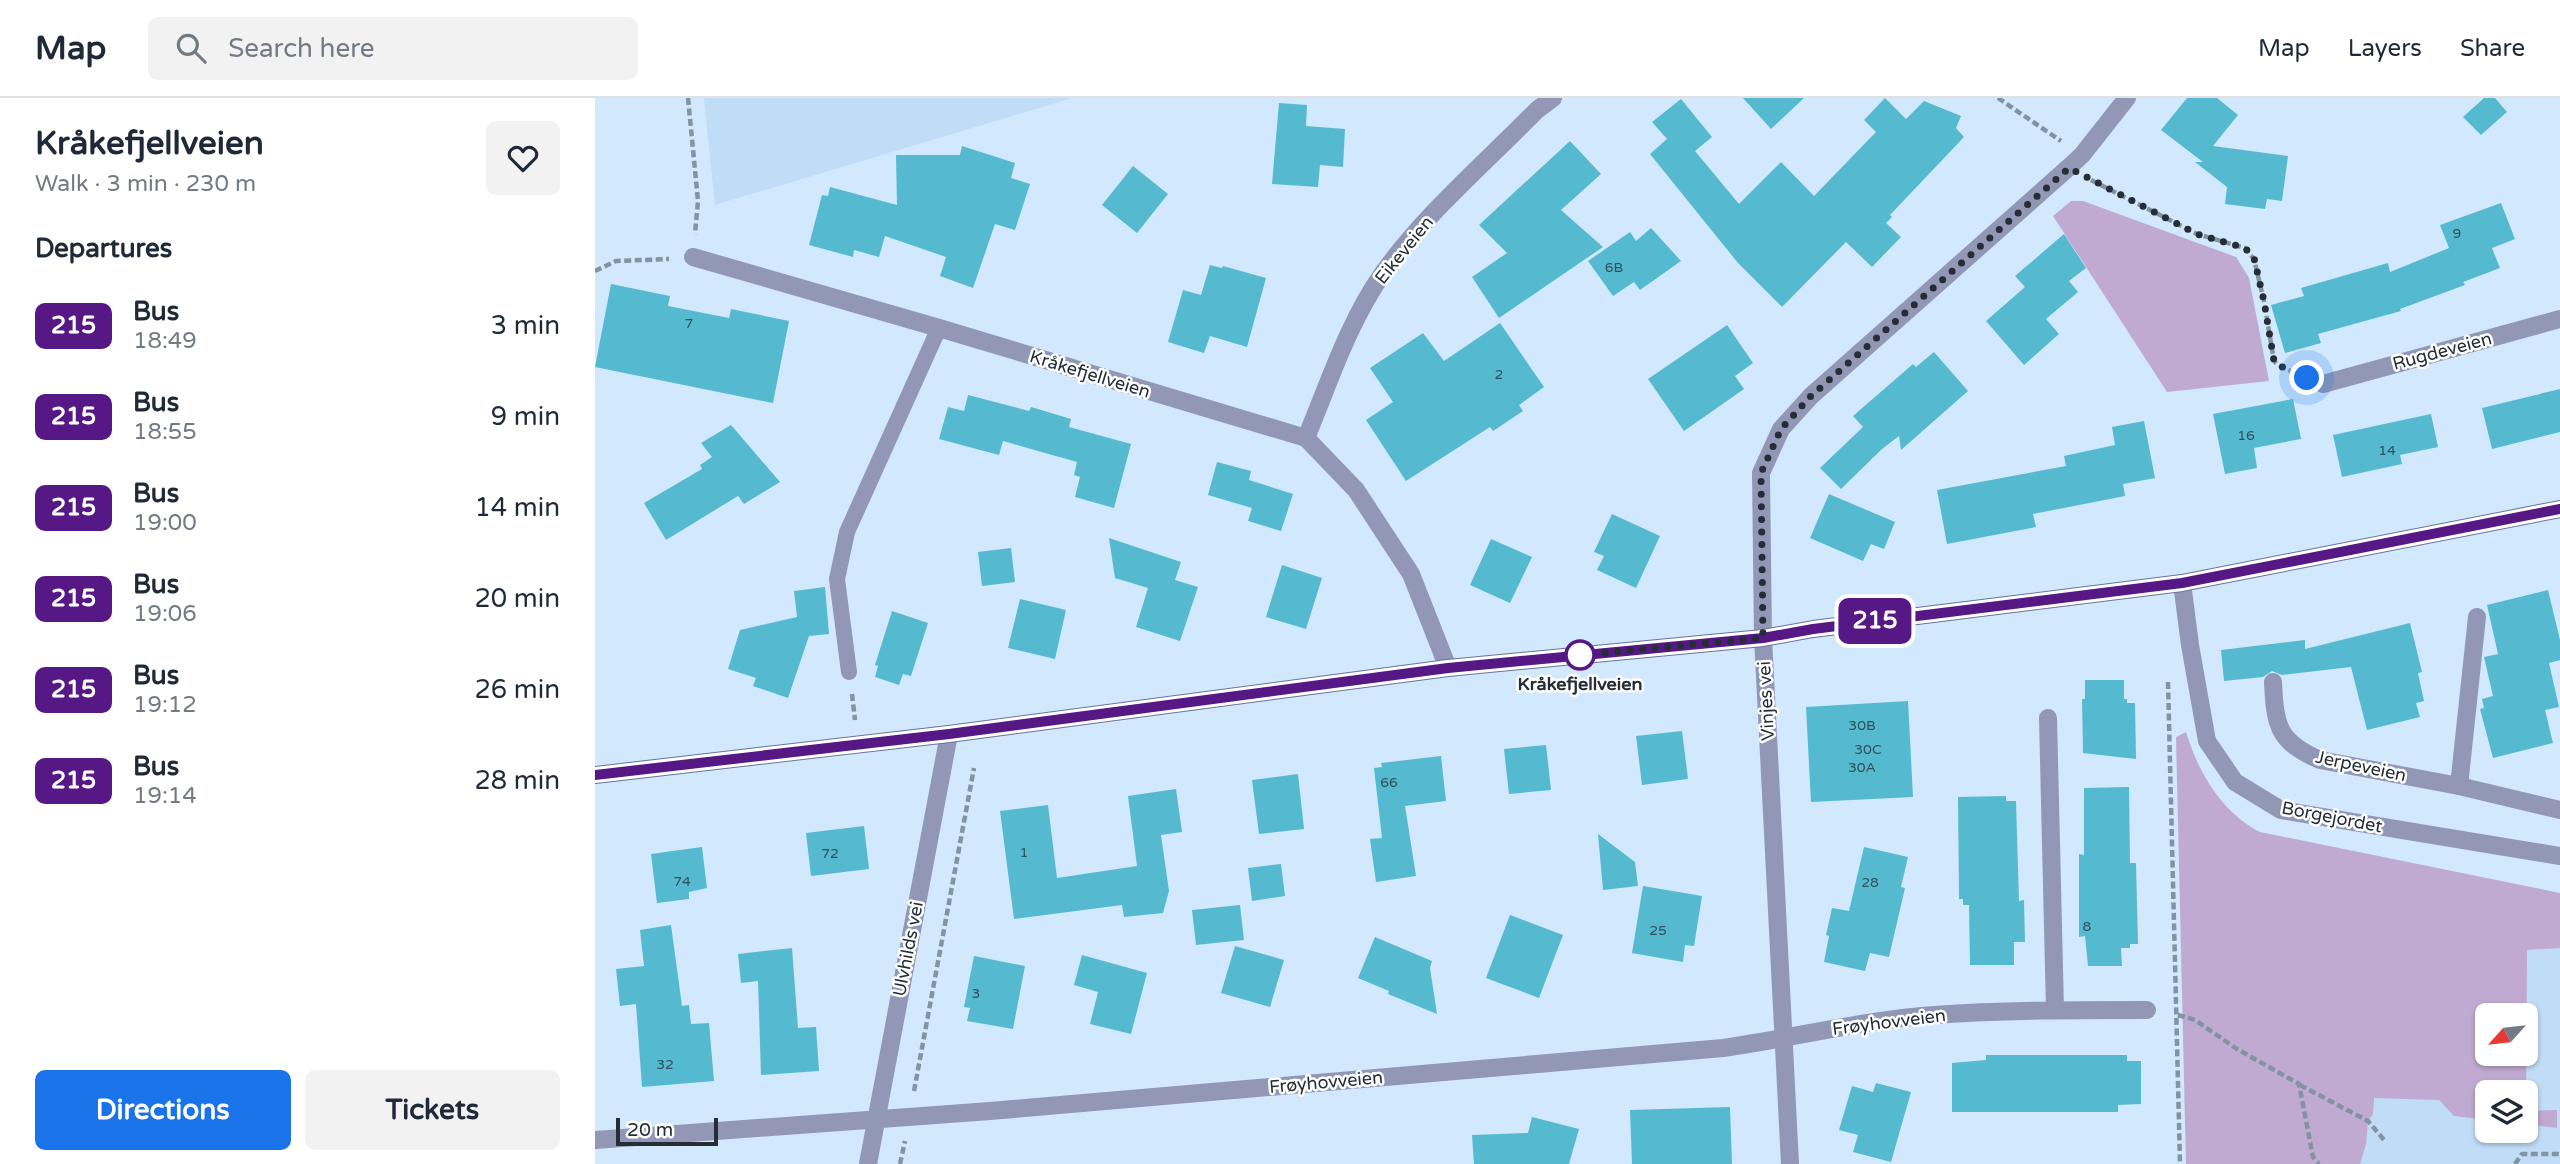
<!DOCTYPE html>
<html lang="en">
<head>
<meta charset="utf-8">
<style>
  :root { --surface:#fff; --page:#f2f2f3; --text:#1f2937; --muted:#747a83; --line:#e0e1e3; --accent:#1a73e8 }
  body { margin:0; font-family:"Varela Round",sans-serif; background:var(--page); color:var(--text); height:100vh; display:flex; flex-direction:column; font-size:26px; white-space:nowrap }
  * { box-sizing:border-box; margin:0 }
  p { font-size:23px; color:var(--muted) }
  .icon { flex:none; width:38px; height:38px; fill:none; stroke:currentColor; stroke-width:2; stroke-linecap:round; stroke-linejoin:round }
  .map { position:relative; flex:1; overflow:hidden }
  .side { display:flex; flex-direction:column; background:var(--surface); width:595px }
  .side>* { flex:none }
  .badge { padding:0 14px; border-radius:10px; font-size:24px; line-height:46px }
  .needle { width:46px; rotate:243deg }
  .tools { position:absolute; left:1880px; top:905px; display:grid; gap:14px }
  .tools a { display:grid; place-items:center; width:63px; height:63px; border-radius:10px; background:var(--surface); box-shadow:0 2px 5px #0004; font-size:35px }
  .scale { position:absolute; left:21px; bottom:18px; width:102px; box-sizing:border-box; padding-left:7px; border:4px solid #252d35; border-top:0; font-size:19px; line-height:24px; white-space:nowrap; color:#252d35; -webkit-text-stroke:5px #fff; paint-order:stroke }
  .you { position:absolute; width:35px; height:35px; margin:-18px; border:5px solid #fff; border-radius:50%; background:#1a73e8; box-shadow:0 0 0 10px #1a73e833 }
  .map>.badge { position:absolute; translate:-50% -50%; box-shadow:0 0 0 4px #fff }
  h2 { padding:0 35px; font-size:26px; line-height:63px }
  .round { display:grid; place-items:center; flex:none; width:74px; height:74px; border-radius:10px; background:var(--page) }
  .overview { display:flex; align-items:center; justify-content:space-between; height:119px; padding:0 35px }
  h1 { font-size:33px; font-weight:700; line-height:52px }
  .button { display:flex; gap:14px; margin-top:auto; padding:14px 35px }
  .button a { flex:1; height:80px; border-radius:10px; background:var(--accent); color:#fff; font-size:28px; font-weight:700; line-height:80px; text-align:center }
  .button a+a { background:var(--page); color:var(--text) }
  ul { padding:0; list-style:none }
  li { display:flex; align-items:center; gap:21px; height:91px; padding:0 35px }
  li div { flex:1 }
  li b { display:block; font-size:26px }
  li em { font-style:normal }
  li .badge { min-width:77px; font-weight:700; text-align:center }
  header { display:flex; align-items:center; gap:42px; box-sizing:border-box; height:98px; padding:0 35px; background:var(--surface); border-bottom:2px solid var(--line) }
  header strong { font-size:33px }
  nav { display:flex; gap:38px; margin-inline-start:auto; font-size:24px }
  .search { width:490px; height:63px; background:var(--page); display:flex; align-items:center; gap:18px; box-sizing:border-box; padding:0 24px; border-radius:10px; color:var(--muted); font-size:26px }
  main { display:flex; flex:1; min-height:0 }
  .map>svg:first-child { display:block }
  .built { fill:#c0dcf6 }
  .green { fill:#c0aad2; fill-rule:evenodd }
  .building { fill:#55bacf }
  .lines { fill:none; stroke-linecap:round; stroke-linejoin:round }
  .path { stroke:#8293a2; stroke-width:4.5; stroke-dasharray:7 3.5; stroke-linecap:butt }
  .service { stroke:#9297b5; stroke-width:16 }
  .pedestrian { stroke:#9297b5; stroke-width:18 }
  .minor { stroke:#9297b5; stroke-width:18 }
  .secondary { stroke:#6b729c; stroke-width:18 }
  .line-casing { stroke:#fff; stroke-width:16 }
  .line { stroke:#561885; stroke-width:10 }
  .walk { stroke:#252d35; stroke-width:7; stroke-dasharray:0 12.6 }
  .stop-dot { fill:#fff; stroke:#561885; stroke-width:3.5 }
  .labels { text-anchor:middle; dominant-baseline:central; stroke-width:5; stroke-linejoin:round; paint-order:stroke }
  .number-label { font-size:14px; fill:#31505c }
  .street-label { font-size:18px; fill:#252d35; stroke:#fff }
  .stop-label { font-size:18px; font-weight:bold; fill:#252d35; stroke:#fff }
</style>
</head>
<body>
<header>
<strong>Map</strong>
<div class="search"><svg class="icon" aria-label="search" viewBox="0 0 24 24"><circle cx="10" cy="10" r="6"/><path d="M15 15l6 6"/></svg>Search here</div>
<nav><a>Map</a><a>Layers</a><a>Share</a></nav>
</header>
<main>
<section class="side">
<div class="overview"><div><h1>Kråkefjellveien</h1><p>Walk · 3 min · 230 m</p></div><a class="round"><svg class="icon" aria-label="heart" viewBox="0 0 24 24"><path d="M12 20l-8-8c-3-5 5-10 8-4 3-6 11-1 8 4z"/></svg></a></div>
<h2>Departures</h2>
<ul>
<li><span class="badge" style="background:#561885;color:#fff">215</span><div><b>Bus</b><p>18:49</p></div><em>3 min</em></li>
<li><span class="badge" style="background:#561885;color:#fff">215</span><div><b>Bus</b><p>18:55</p></div><em>9 min</em></li>
<li><span class="badge" style="background:#561885;color:#fff">215</span><div><b>Bus</b><p>19:00</p></div><em>14 min</em></li>
<li><span class="badge" style="background:#561885;color:#fff">215</span><div><b>Bus</b><p>19:06</p></div><em>20 min</em></li>
<li><span class="badge" style="background:#561885;color:#fff">215</span><div><b>Bus</b><p>19:12</p></div><em>26 min</em></li>
<li><span class="badge" style="background:#561885;color:#fff">215</span><div><b>Bus</b><p>19:14</p></div><em>28 min</em></li>
</ul>
<div class="button"><a>Directions</a><a>Tickets</a></div>
</section>
<div class="map">
<svg width="1965" height="1066" viewBox="0 0 1965 1066">
  <rect width="100%" height="100%" fill="#d1e8fd"/>
  <path class="built" d="M109 0H477L120 107Z
    M1965 841V1066H1649L1781 990 1892 1008V1032H1930V917L1923 849Z"/>
  <path class="green" d="M1476 103H1488L1641 159 1654 180 1674 283 1572 294 1458 118Z
    M1591 634C1603 674 1627 715 1665 734L1965 795V850L1932 852 1931 1013 1962 1012V1030L1930 1026V994H1892V1022L1859 1018 1844 1002 1779 1000 1778 1016 1773 1023 1771 1046 1765 1066H1591L1581 639ZM1892 917H1930V956H1892Z"/>
  <path class="building" d="M1148 0H1209L1176 31Z
    M1290 0 1311 21 1329 3 1366 18 1361 30 1369 39 1295 117 1297 119 1291 125 1306 139 1277 169 1251 144 1187 209 1143 165 1055 56 1072 41 1057 24 1086 1 1117 39 1100 53 1144 106 1186 64 1219 98 1281 34 1269 22Z
    M1592 0H1622L1643 17 1618 48 1693 58 1687 103 1672 101 1670 111 1630 106 1632 89 1600 64H1608L1566 32Z
    M1889 0H1900L1912 14 1886 37 1868 19Z
    M684 5 712 7 711 28 750 31 748 69 725 67 723 89 677 86Z
    M975 43 1006 76 966 112 1008 149 904 220 877 179 912 155 884 127Z
    M367 48 420 65 416 80 435 86 420 132 400 126 378 190 345 178 351 159 290 138 284 159 259 152 258 159 214 147 227 97 233 98 235 89 302 107 301 57H365Z
    M538 68 573 96 542 135 507 107Z
    M1906 105 1920 141 1897 150 1905 170 1868 184 1870 187 1805 211 1806 213 1723 236 1726 245 1690 255 1676 207 1709 198 1706 190 1793 165 1795 174 1854 150 1845 127Z
    M1056 130 1086 163 1045 192 1039 184 1018 198 993 163 1035 134 1041 143Z
    M1469 136 1491 170 1474 183 1483 194 1451 221 1464 236 1429 267 1391 223 1430 189 1420 178Z
    M615 167 627 170 628 168 671 180 652 249 615 238 609 255 573 244 588 192 606 197Z
    M16 186 75 198 73 208 134 220 136 211 194 223 178 305 0 269Z
    M905 225 949 289 924 307 928 313 898 333 895 329 811 383 771 322 798 304 775 270 828 235 849 263Z
    M1132 227 1158 265 1140 278 1149 291 1089 333 1053 281Z
    M1339 254 1373 293 1306 352 1304 338 1287 351 1246 391 1225 370 1268 329 1258 318 1318 266 1321 269Z
    M1965 291V334L1897 351 1887 310Z
    M373 297 434 313 436 309 476 321 474 329 536 346 519 410 480 399 485 379 479 377 482 364 408 343 404 357 344 341 353 309 369 313Z
    M1698 301 1706 341 1659 350 1662 370 1630 376 1618 316Z
    M1836 316 1843 349 1805 357 1807 366 1747 379 1738 337Z
    M1549 323 1560 380 1528 386 1530 398 1438 416 1441 429 1352 446 1342 392 1471 368 1469 358 1520 347 1517 329Z
    M136 327 185 384 149 406 143 398 71 442 49 405 107 371 105 367 117 359 106 345Z
    M622 364 656 373 654 382 698 396 686 433 653 423 657 410 613 397Z
    M1234 396 1300 424 1289 451 1276 446 1268 463 1215 440Z
    M1017 416 1065 438 1041 490 1002 472 1009 458 999 454Z
    M514 440 586 464 580 482 603 489 585 543 541 529 553 490 520 480Z
    M896 441 937 459 915 505 875 487Z
    M416 450 420 484 387 488 383 454Z
    M687 467 727 480 711 531 671 519Z
    M230 489 234 536 214 538 193 600 158 588 161 580 133 571 145 532 202 519 199 493Z
    M1953 492 1965 542V562L1954 565 1964 609 1950 612 1958 645 1898 660 1885 611 1889 610 1887 601 1898 598 1889 559 1903 556 1892 507Z
    M425 501 471 512 460 561 413 550Z
    M297 513 333 525 316 578 308 576 304 587 280 579 283 568 280 567Z
    M1815 525 1827 574 1823 575 1829 603 1821 605 1825 619 1772 632 1756 569 1687 577 1677 573 1668 579 1629 583 1626 552 1710 542V551Z
    M1490 582H1529V601H1532V605H1540L1541 661 1488 655 1487 601H1490Z
    M1313 603 1318 699 1216 704 1211 609Z
    M1087 633 1093 681 1047 687 1041 638Z
    M951 647 956 692 914 696 909 651Z
    M846 658 851 703 810 708 821 778 781 784 775 741 787 740 779 670 787 669 786 665Z
    M703 676 709 731 664 736 657 682Z
    M1534 689 1535 765H1541L1543 846H1535V850H1526L1527 868H1493L1490 838 1484 839V756L1489 757V690Z
    M581 691 587 734 566 737 574 793 568 815 529 819 527 807 419 821 405 713 453 707 462 780 542 768 533 698Z
    M1411 698V703H1421L1424 803 1429 802 1430 844H1419V867H1375L1374 807H1368V801H1364L1363 699Z
    M269 728 274 771 216 778 211 735Z
    M1003 736 1040 764 1043 788 1008 792Z
    M107 749 112 790 94 794V801L62 805 56 756Z
    M1269 749 1313 759 1306 789 1310 790 1294 859 1275 855 1270 873 1229 864 1234 838 1231 837 1237 810 1254 813Z
    M686 766 690 798 657 803 653 770Z
    M1048 788 1107 798 1099 848 1090 847 1088 864 1037 855Z
    M645 807 649 842 601 847 597 812Z
    M915 817 968 837 944 900 891 880Z
    M76 827 87 908 94 907 96 926 114 925 119 983 47 989 41 906 25 908 21 871 49 868 45 832Z
    M780 839 837 863 835 870 842 916 793 896 794 893 763 880Z
    M640 848 689 862 675 909 626 895Z
    M197 850 203 930 221 929 224 973 166 977 163 883 146 885 143 856Z
    M487 857 552 875 536 936 495 926 503 894 479 887Z
    M379 858 430 868 418 931 372 923 375 910 369 909Z
    M1391 957H1532V963H1546V1006L1523 1007V1014H1357V965L1391 962Z
    M1281 985 1316 994 1296 1064 1258 1054 1263 1037 1244 1032 1257 988 1278 994Z
    M1135 1009 1137 1066H1037L1035 1012Z
    M937 1019 984 1031 974 1066H879L877 1037 933 1035Z"/>
  <g class="lines">
    <path class="path" d="M93 0 103 103 100 136
      M1403 0 1466 43
      M1496 82 1602 136 1650 150 1659 161 1669 203 1679 263 1683 267 1704 277
      M0 173 21 163 74 161
      M1573 584 1585 1066
      M257 596 260 622
      M1583 917 1600 922 1642 951 1704 986 1718 1059 1724 1066
      M1705 987 1773 1023 1790 1043
      M319 993 379 670
      M305 1066 310 1043
      M1920 1066 1927 1056H1965"/>
    <path class="service" d="M254 574 242 481 252 434 344 230"/>
    <path class="pedestrian" d="M1864 688 1882 519"/>
    <path class="minor" d="M98 159 344 230 711 340 761 392 816 476 853 570
      M1728 286 1965 221
      M711 340C734 285 753 225 788 175 831 115 890 65 942 12L958 0
      M1587 485 1595 547 1612 643 1640 684 1686 712 1965 758
      M1678 584C1680 628 1683 644 1725 662L1864 688 1965 712
      M1453 620 1460 912
      M0 1042 395 1013 1128 950C1198 940 1268 922 1339 917 1410 912 1481 912 1552 912
      M273 1066 354 636
      M1195 1066 1168 540 1166 375 1186 331 1216 298 1473 70 1487 57 1532 0"/>
    <path class="secondary" d="M0 677 354 636 853 570 1168 540 1218 531 1587 485 1965 411"/>
  </g>
  <g class="lines">
    <defs>
      <path id="line" d="M0 677 354 636 853 570 1168 540 1218 531 1587 485 1965 411"/>
    </defs>
    <use href="#line" class="line-casing"/>
    <use href="#line" class="line"/>
    <path class="walk" d="M985 557 1168 540 1166 375 1186 331 1216 298 1474 70 1602 136 1650 150 1659 160 1669 203 1679 263 1696 275 1712 280"/>
  </g>
  <circle class="stop-dot" cx="985" cy="557" r="14"/>
  <g class="labels">
    <g class="number-label">
      <text x="1862" y="135">9</text>
      <text x="1019" y="169">6B</text>
      <text x="94" y="225">7</text>
      <text x="904" y="276">2</text>
      <text x="1651" y="337">16</text>
      <text x="1792" y="352">14</text>
      <text x="1267" y="627">30B</text>
      <text x="1273" y="651">30C</text>
      <text x="1267" y="669">30A</text>
      <text x="794" y="684">66</text>
      <text x="429" y="754">1</text>
      <text x="235" y="755">72</text>
      <text x="87" y="783">74</text>
      <text x="1275" y="784">28</text>
      <text x="1492" y="828">8</text>
      <text x="1063" y="832">25</text>
      <text x="381" y="895">3</text>
      <text x="70" y="966">32</text>
    </g>
    <g class="street-label">
      <text transform="translate(809 152) rotate(-51)">Eikeveien</text>
      <text transform="translate(1847 253) rotate(-15)">Rugdeveien</text>
      <text transform="translate(495 276) rotate(17)">Kråkefjellveien</text>
      <text transform="translate(1171 603) rotate(-93)">Vinjes vei</text>
      <text transform="translate(1766 668) rotate(12)">Jerpeveien</text>
      <text transform="translate(1737 719) rotate(11)">Borgejordet</text>
      <text transform="translate(313 851) rotate(-79)">Ulvhilds vei</text>
      <text transform="translate(1294 924) rotate(-7)">Frøyhovveien</text>
      <text transform="translate(731 984) rotate(-5)">Frøyhovveien</text>
    </g>
    <g class="stop-label">
      <text x="985" y="586">Kråkefjellveien</text>
    </g>
  </g>
</svg>
<div class="tools">
<a><svg class="needle" viewBox="-14 -14 28 28"><path d="M0-13l5 13h-10z" fill="#e53935"/><path d="M0 13l5-13h-10z" fill="#747a83"/></svg></a>
<a><svg class="icon" aria-label="layers" viewBox="0 0 24 24"><path d="M12 4l9 5-9 5-9-5zM3 14l9 5 9-5"/></svg></a>
</div>
<div class="scale">20 m</div>
<div class="you" style="left:1712px;top:280px"></div>
<b class="badge" style="left:1280px;top:523px;background:#561885;color:#fff">215</b>
</div>
</main>
</body>
</html>
